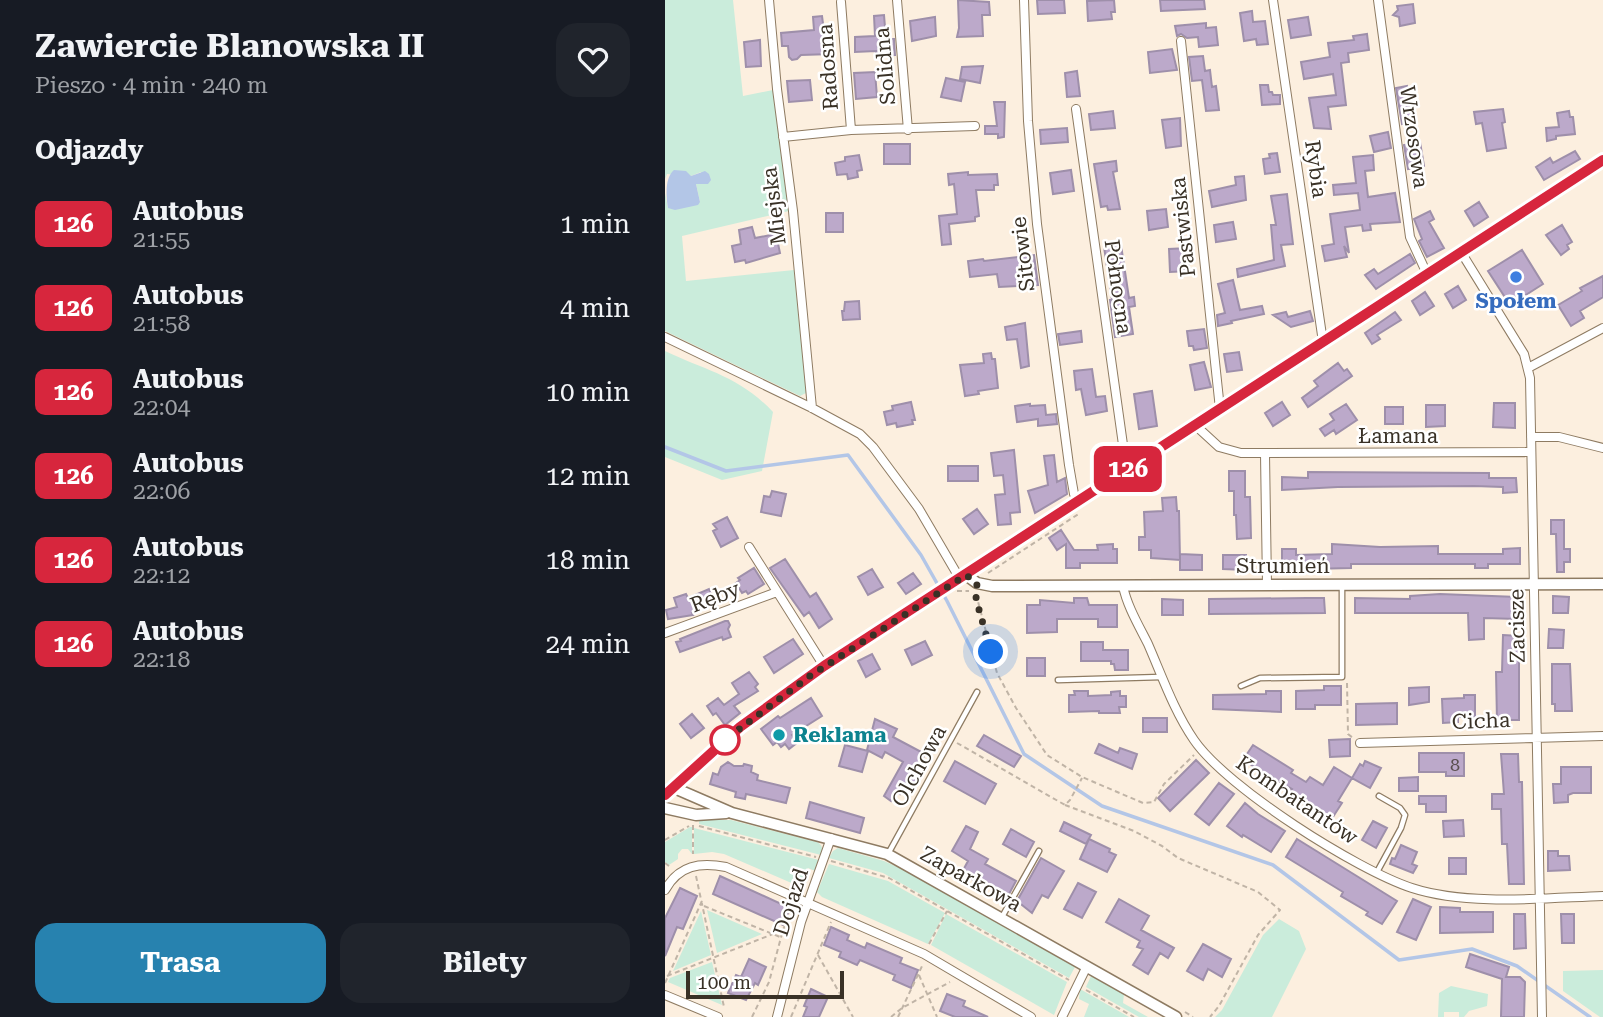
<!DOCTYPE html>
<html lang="pl">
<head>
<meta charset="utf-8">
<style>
  :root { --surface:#171b24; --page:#20242c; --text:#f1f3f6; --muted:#9ea1a6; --accent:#2782af }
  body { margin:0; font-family:"Roboto Serif",serif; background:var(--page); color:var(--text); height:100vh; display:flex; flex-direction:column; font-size:26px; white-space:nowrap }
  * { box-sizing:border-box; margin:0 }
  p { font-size:23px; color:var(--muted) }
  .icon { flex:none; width:38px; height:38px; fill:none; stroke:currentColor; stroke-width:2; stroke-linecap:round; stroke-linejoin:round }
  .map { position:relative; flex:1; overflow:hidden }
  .sheet { display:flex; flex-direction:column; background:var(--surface); width:665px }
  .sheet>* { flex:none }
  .badge { padding:0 14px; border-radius:10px; font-size:24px; line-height:46px }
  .scale { position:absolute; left:21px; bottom:18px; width:158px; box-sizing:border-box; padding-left:7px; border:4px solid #393126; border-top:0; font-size:19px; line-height:24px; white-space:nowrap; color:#393126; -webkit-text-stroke:5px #fff; paint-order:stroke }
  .you { position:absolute; width:35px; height:35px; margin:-18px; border:5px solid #fff; border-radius:50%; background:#1a73e8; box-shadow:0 0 0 10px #1a73e833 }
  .map>.badge { position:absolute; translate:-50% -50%; box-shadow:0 0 0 4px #fff }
  h2 { padding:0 35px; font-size:26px; line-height:63px }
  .round { display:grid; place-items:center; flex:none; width:74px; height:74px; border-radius:21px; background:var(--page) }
  .overview { display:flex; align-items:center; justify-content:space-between; height:119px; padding:0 35px }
  h1 { font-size:33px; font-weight:700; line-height:52px }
  .action { display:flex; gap:14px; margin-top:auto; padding:14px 35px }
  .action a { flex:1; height:80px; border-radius:21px; background:var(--accent); color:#fff; font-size:28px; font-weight:700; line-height:80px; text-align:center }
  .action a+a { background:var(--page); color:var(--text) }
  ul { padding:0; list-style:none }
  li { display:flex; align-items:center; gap:21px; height:84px; padding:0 35px }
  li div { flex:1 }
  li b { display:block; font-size:26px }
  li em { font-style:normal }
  li .badge { min-width:77px; font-weight:700; text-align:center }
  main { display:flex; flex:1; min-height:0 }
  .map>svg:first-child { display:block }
  .green { fill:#caecdb }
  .water { fill:#b3c6e7 }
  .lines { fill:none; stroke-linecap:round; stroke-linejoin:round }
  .stream { stroke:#b3c6e7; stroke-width:3.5 }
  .building { fill:#bca9ca; stroke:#9e8faa; stroke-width:2 }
  .service-casing { stroke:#8e7b62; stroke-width:7 }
  .minor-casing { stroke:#8e7b62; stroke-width:10 }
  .tertiary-casing { stroke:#8e7b62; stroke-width:13 }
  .path { stroke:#c0b4a6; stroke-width:2; stroke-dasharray:5 3.5; stroke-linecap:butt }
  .service { stroke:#fff; stroke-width:4.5 }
  .minor { stroke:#fff; stroke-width:8 }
  .tertiary { stroke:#fff; stroke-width:10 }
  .line-casing { stroke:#fff; stroke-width:16 }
  .line { stroke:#d7263d; stroke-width:10 }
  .walk { stroke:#393126; stroke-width:7; stroke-dasharray:0 12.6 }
  .shop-dot { fill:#3f7fe0; stroke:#fff; stroke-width:2.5 }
  .culture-dot { fill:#0f9aa8; stroke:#fff; stroke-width:2.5 }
  .stop-dot { fill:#fff; stroke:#d7263d; stroke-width:3.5 }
  .labels { text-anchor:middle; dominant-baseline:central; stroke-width:5; stroke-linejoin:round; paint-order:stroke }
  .number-label { font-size:18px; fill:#5a4f4f }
  .street-label { font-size:21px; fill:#393126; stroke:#fff }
  .shop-label { font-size:21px; font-weight:bold; fill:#366cbe; stroke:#fff }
  .culture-label { font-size:21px; font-weight:bold; fill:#0d838f; stroke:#fff; text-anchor:start }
</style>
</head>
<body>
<main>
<section class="sheet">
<div class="overview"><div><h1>Zawiercie Blanowska II</h1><p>Pieszo · 4 min · 240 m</p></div><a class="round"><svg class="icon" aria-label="heart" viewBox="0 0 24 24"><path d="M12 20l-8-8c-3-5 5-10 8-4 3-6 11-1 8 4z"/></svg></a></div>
<h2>Odjazdy</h2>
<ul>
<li><span class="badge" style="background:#d7263d;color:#fff">126</span><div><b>Autobus</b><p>21:55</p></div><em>1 min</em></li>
<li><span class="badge" style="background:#d7263d;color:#fff">126</span><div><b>Autobus</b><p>21:58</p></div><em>4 min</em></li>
<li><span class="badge" style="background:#d7263d;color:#fff">126</span><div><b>Autobus</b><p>22:04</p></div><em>10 min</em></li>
<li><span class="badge" style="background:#d7263d;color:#fff">126</span><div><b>Autobus</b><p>22:06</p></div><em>12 min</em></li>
<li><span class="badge" style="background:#d7263d;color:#fff">126</span><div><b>Autobus</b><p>22:12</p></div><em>18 min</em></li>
<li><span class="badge" style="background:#d7263d;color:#fff">126</span><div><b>Autobus</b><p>22:18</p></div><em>24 min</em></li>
</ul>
<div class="action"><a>Trasa</a><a>Bilety</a></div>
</section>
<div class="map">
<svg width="938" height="1017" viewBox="0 0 938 1017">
  <rect width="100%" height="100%" fill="#fcefdf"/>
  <path class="green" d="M0 0H68L78 96 108 90 124 211 17 236 21 281 129 270 141 393 135 396 0 331V193L3 208 35 202 31 184 38 182 36 172 26 176 2 174 0 179Z
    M0 351C42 371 74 376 108 412L97 471 57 480 0 457Z
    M34 820H66L152 842C158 845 158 850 156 855L34 824Z
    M25 827H27V854L23 849H17L13 854V859L4 865 0 862V842Z
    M29 828 154 860 150 871 143 868 138 888 59 854 47 852 29 854Z
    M173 848 219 861 239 870 410 967 404 978 218 873 164 858 168 851Z
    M164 864 223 881 280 913 263 944 157 897 152 892Z
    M42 910 97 934 52 953Z
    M36 911 46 955 8 971Z
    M281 914 402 982 389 1015 266 945Z
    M614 919 634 931 641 949 607 1017H550L557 1010 598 935Z
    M47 962 57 1005 3 982 5 978Z
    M938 970V1017H935L898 991V971Z
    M426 976 459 994 458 1003 483 1017H474L421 987Z
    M786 986 823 994 822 1006 804 1011 799 1017H794V1012H779V1017H773L774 993Z
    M415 989 464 1017H419L424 1004 414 999Z"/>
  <path class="water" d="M9 170 21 171 26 176 40 171 44 174 46 180 43 184H31L35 202 33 205 10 210 3 208C1 194 0 178 9 170Z"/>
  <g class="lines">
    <path class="stream" d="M0 447 61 471 183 455 256 555 282 601 359 754 437 806 608 865 734 960 807 949 852 966 925 1017"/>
  </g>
  <path class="building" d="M293 0 324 2 325 15H317L318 36 292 37 294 28Z
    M372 0H399L400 13 373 14Z
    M449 0 450 12H446L447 19 423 21 422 1Z
    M495 0H539L540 9 496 11Z
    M748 4 750 23 735 26 734 17 728 15 733 10 732 6Z
    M587 11 588 22 600 21 603 44 592 45 591 39 579 41 575 13Z
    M219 15 221 39H229L230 55 211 56V51L190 52V37L210 36 209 16Z
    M157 16 160 39H165L166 54 136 55 132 59 127 60 124 57 123 46H117L116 33 149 30 148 17Z
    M270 17 271 36 247 41 245 21Z
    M643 17 646 35 626 38 623 20Z
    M541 23V28L551 27 553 45 534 47 533 37 522 38 516 34 512 36 510 26Z
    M702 34 704 50 683 53 684 62 676 63 681 105 663 107 666 129 649 128 644 98 671 95 668 74 639 79 636 62 665 57 663 43 689 40 688 36Z
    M95 40 96 66 81 67 79 42Z
    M507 49 512 70 485 73 483 52Z
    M538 56 540 71 545 70 547 87 551 86 554 110 541 111 537 80 527 81 524 57Z
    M318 66 315 83 295 79 297 67Z
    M412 71 415 96 402 97 400 73Z
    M210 72 212 97 191 99 189 73Z
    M281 78 300 82 296 101 276 97Z
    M145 80 147 100 124 102 122 81Z
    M595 85H603L604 92H607L608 95H615V104L597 105Z
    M742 86 747 122 737 124 731 88Z
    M329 102H340L339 137 333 138V134H320V126H332Z
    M838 109 840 122 837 123 841 148 822 151 817 123 811 124 809 112Z
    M448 111 450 128 426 130 424 114Z
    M904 111 905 117H908L910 134 891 136V139L882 141 881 128 894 127 892 113Z
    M515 118 516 146 501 148 497 120Z
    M402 128 403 142 376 144 375 130Z
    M723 132 726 148 709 152 705 136Z
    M755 142 759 166 743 169 739 145Z
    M219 144H245V164H219Z
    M910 151 915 159 879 180 871 167 885 158 888 163Z
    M612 153 615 172 600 174 598 159 605 158 604 154Z
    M194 155 197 170 192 171 193 177 183 179 182 174 172 175 170 163 180 161V157Z
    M708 155 709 170 700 171 703 197 730 193 735 222 705 224 706 230 698 231 697 225 680 227 684 253 679 246 682 257 660 261 657 246 669 244 665 214 695 210 693 193 669 195 668 185 691 183 688 157Z
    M451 161 452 171 448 172 455 209 443 210 442 206 436 207 429 164Z
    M406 170 409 191 388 194 385 173Z
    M303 172V175L332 174 333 185H329V190H311L314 216 310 217V221L284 224 286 244 277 245 274 216 292 214 289 184 284 185 283 174Z
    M579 176 581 200 547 207 544 191 571 185 570 177Z
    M622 194 628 244 616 245 620 266 573 277 572 269 609 260 606 225H611L606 196Z
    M814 202 823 217 809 226 800 211Z
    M501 209 503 227 484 230 482 211Z
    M765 211 769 219 764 222 779 248 762 257 754 241 757 239 749 219Z
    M161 213H178V232H161Z
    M568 222 571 239 551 242 549 225Z
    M897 225 907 242 902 245 904 249 896 255 881 235Z
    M87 227 90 238 111 234 115 253 81 263 80 260 70 262 67 246 76 244 74 230Z
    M456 245 464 298 469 297 470 306 464 307 468 334 450 337 445 300H447L439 247Z
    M523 248 524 271 505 272 504 249Z
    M857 250 878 284 845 305 823 271Z
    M745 254 750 263 711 289 700 275 709 269 713 274Z
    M369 255 373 285 334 287 332 274 305 277 303 261 318 259 319 261Z
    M938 276V297L915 311 919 318 906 326 893 305 917 291 915 288Z
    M568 280 575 310 597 306 599 314 566 321 567 323 553 326 552 315 560 313 553 284Z
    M793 286 801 300 788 308 780 294Z
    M760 292 769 306 755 315 747 301Z
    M194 301 195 319 178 320 177 311H179L180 302Z
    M645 311 648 321 626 327 608 315 621 312 623 317Z
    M730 312 736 320 712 335 715 339 707 344 700 333Z
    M360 323 364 366 356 368 352 339 342 340 340 327Z
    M539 329 542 348 529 350 528 346H524L522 331Z
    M416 331 417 342 395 345 393 334Z
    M574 352 577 370 562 372 559 354Z
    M326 353 327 359H330L333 388 313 391 314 394 300 396 295 365 319 363 318 354Z
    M539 362 546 387 530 390 525 365Z
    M673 363 679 371 682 369 687 376 643 407 637 398 653 386 649 381Z
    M427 369 431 397 440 396 442 411 421 415 416 389 411 390 409 371Z
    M487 391 492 426 474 429 469 394Z
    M246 402 250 420H247L248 424 232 427 231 423 222 425 219 412 228 410 227 406Z
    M617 402 625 415 608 426 600 413Z
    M829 403H850V428L828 427Z
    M365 404V406L380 405 381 415 391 414 392 424 373 426V419L352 422 350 406Z
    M681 404 692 420 671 434 669 430 660 436 655 429 669 420 665 414Z
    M761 405H780V426L761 427Z
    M720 407H738V424H720Z
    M349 450 355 512 345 513 346 524 333 525 330 495 340 494 338 475 329 476 326 453Z
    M389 455 392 482 400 478 402 494 370 513 363 491 383 485 379 456Z
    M283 466H313V481H283Z
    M564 471H580V497H585L586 538 572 539 571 515H569V491H564Z
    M643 472 824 473V478H851L852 492 838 493V487L809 486 673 487 617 490V477L643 478Z
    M107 491 121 494 116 516 96 512 99 496 105 497Z
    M511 497 512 511H514L515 560 486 558V550H474V537H480L479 512 498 511 497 498Z
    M312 509 323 524 309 534 298 519Z
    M62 517 73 538 56 547 48 531 52 529 48 524Z
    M886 520H899V549H905V562H899V572H892L891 534H886Z
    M396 530 409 550H433L432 545 448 544V549H452V563H415V568H401V544L392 550 384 538Z
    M667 544 715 547 773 546V554H838V549L855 548V564H823V568H810V564H686V568L645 569V563H617V549H631V555L667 554Z
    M515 554 537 555V570H515Z
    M558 555H581V570L558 569Z
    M120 559 145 597 151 593 167 619 154 628 144 612 139 616 105 568Z
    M89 568 99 584 83 594 81 591 77 593 71 583 75 580 73 578Z
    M207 569 218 587 203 595 193 577Z
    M248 573 256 584 241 594 233 583Z
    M44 589 50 603 27 613 28 615 3 619 1 610 12 607 9 598 21 594 23 598Z
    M775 594 852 597V619L819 618V639L804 640 803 613H690V598L745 599V596Z
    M888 596 904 597 903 613H888Z
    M409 598H422L424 605H452V627H433V619H392V632L362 633V605H375V600L409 603Z
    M642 598H659L660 613 544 614V599Z
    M497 599 518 600V615H497Z
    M60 621H63L65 625 63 629 66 637 58 640 57 637 15 652 11 642 16 641 15 639Z
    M884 629 899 630 898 648H883Z
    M838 635 854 636V720H832L831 672H837Z
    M128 639 138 654 109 673 99 657Z
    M260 641 267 655 247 665 240 650Z
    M416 642H438V650H463V670H450L449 664H446V661H416Z
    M207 654 215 669 201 677 193 661Z
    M362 658H380V676H362Z
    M887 664H905L907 711H890V704H887Z
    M84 672 93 684 90 687 93 691 69 706 75 713 60 725 51 713 48 715 42 706 53 698 59 705 74 694 67 683Z
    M659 686H676V705H650V709H631V691L659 690Z
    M764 687V702L744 705V688Z
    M409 691H423V696L446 695V692L455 691V696H461V707H454L455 713H434V711L404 712V695H410Z
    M601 691H616V712L548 709V695L601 694Z
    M799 695H810V717H793V722L778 723 777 699 799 698Z
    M146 698 157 716 127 735 133 742 124 749 120 744 116 747 112 742 108 745 96 729 113 716 115 718Z
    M732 703V724L691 725V704Z
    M27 714 39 728 26 738 15 724Z
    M478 718H502V732H478Z
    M210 719 232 729 228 737 260 754 249 775 253 777 244 794 237 791 235 794 232 792 226 801 219 796 238 762 220 752 217 758 202 750Z
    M319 735 356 756 349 767 312 746Z
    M685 739V756L665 757 664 740Z
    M434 744 453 753 455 748 472 754 467 769 430 753Z
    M180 745 203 751 197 772 174 766Z
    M588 745 628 770 626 773 641 782 645 777 658 785 669 767 687 778 673 801 677 803 666 820 623 794 627 789 578 760Z
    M754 753H799V776H781V772H754Z
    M836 754H853L854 782H857L859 884H844L842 844H837L836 809H827V794H839Z
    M531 760 544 773 505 811 493 798Z
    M290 761 331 784 320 804 279 781Z
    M700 761 716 768 705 788 687 778 695 764 698 766Z
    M63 762 69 766H78L79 764 87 766 86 772 93 775 92 780 125 788 121 803 81 794 80 799 70 797 71 792 45 784 48 773 53 775 56 767Z
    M896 767H926V793H908L903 795V802L889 803 888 784H896Z
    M753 777V791H734V778Z
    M554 783 569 794 544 825 530 814Z
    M754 796H781V812H761V804H754Z
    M145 802 199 818 195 833 141 818Z
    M580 803 593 814 620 831 606 852 578 835 577 837 562 826Z
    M798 820 799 836 779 837 778 821Z
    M708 821 722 828 711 848 697 840Z
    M399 822 426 835 421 844 395 831Z
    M301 826 313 832 305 849 323 859 320 864 351 881 343 896 296 874 303 861 287 851Z
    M346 829 369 842 361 857 338 844Z
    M424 839 445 849 444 852 451 855 442 872 415 859Z
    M632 839 732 901 717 924 701 915 703 912 676 896 678 892 621 857Z
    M736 845 752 852 747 864 752 866 748 873 725 864 727 858 730 859Z
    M883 851H893V856H904L905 870 883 871Z
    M376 858 399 871 383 898 377 895 367 913 352 901Z
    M784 858H801V874H784Z
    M55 876 125 908 118 925 48 894Z
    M413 883 431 892 417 918 399 909Z
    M15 888 32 896 18 929 12 927 0 956V918Z
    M454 899 484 916 476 930 509 948 503 958 495 953 483 974 468 965 478 949 472 947 475 941 441 922Z
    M748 899 766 907 751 940 732 932Z
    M775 907 795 908V912H828V932L775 933Z
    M849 914H860L861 948 849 949Z
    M896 914H909V943H897Z
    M166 927 184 935 182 940 200 948 202 943 237 958 235 963 253 970 246 988 228 980 230 975 195 960 192 965 174 957 176 952 159 945Z
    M538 944 566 959 557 977 543 969 538 980 522 971Z
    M805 954 844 967 841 977H855L860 982 859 1017H836L837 979 801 967Z
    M84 959 101 967 93 985 90 983 81 1000 63 993 71 975 76 977Z
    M146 989 163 997 154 1017H138L142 1007 139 1006Z
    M282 994 300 1001 298 1006 323 1017H290L275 1011Z"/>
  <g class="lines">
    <defs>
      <path id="service" d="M393 680 496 677
        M576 686 595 678 677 677V585
        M223 854 312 692
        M712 872 736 828 740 815 735 808 714 796
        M337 917 374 851"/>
      <path id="minor" d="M104 0 112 89 128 211 147 408
        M232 0 243 130
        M359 0 363 121 372 224 404 465 409 494 413 502
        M608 0 658 342
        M713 0 745 237 762 274
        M176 2 186 130
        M516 41 555 409
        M411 109 460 459 464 468
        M118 137 186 130 310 126
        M796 252 859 354 865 378 877 1017
        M0 337 147 408 195 434 208 447 254 509 295 579
        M863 368 938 328
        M530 425 554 447 576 453 866 452
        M866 437H894L938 448
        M600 454 602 585
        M84 547 159 666
        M458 586C462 606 474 626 483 644 497 676 509 711 529 740 562 788 692 870 747 888 802 906 880 898 938 896
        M0 633 112 592
        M695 743 938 736
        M0 890C14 865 35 862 61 867L259 954 366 1017
        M0 995 53 1017
        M112 1017 136 922 166 838
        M397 1017 422 966"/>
      <path id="tertiary" d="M301 575 312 583 327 586 938 584
        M7 787 67 813 222 854 511 1017
        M0 795 75 727 159 666 938 160
        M0 808 31 815 61 813"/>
    </defs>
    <use href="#service" class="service-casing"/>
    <use href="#minor" class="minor-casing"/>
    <use href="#tertiary" class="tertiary-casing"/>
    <path class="path" d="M323 573 415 513
      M292 591H304
      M311 594 332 673 351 708 382 755 417 777 478 803 489 802 499 784 529 755
      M682 683 683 734 688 738
      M292 743 400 805 405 800 417 778
      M400 805 469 831 497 846 513 858 593 892 615 910 593 935 554 1006 545 1017
      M28 825V854
      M34 826 151 857
      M0 840 24 826
      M166 861 224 878 404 980
      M0 863 4 866
      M31 876 59 1007
      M39 906 115 937
      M264 944 282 911
      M153 955 188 1017
      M254 975 272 1017
      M2 976 118 930
      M0 983 37 901
      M421 990 469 1017
      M520 1012 528 1017
      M87 1017 104 982 118 930 127 906
      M126 1017 166 922
      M226 1017 237 1008 285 982
      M233 1017 258 964"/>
    <use href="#service" class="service"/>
    <use href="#minor" class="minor"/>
    <use href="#tertiary" class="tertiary"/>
  </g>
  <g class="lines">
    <defs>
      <path id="line" d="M0 795 75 727 159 666 938 160"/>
    </defs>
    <use href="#line" class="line-casing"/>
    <use href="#line" class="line"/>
    <path class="walk" d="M60 740 57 742 145 676 301 575 312 583 311 599 326 652"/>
  </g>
  <circle class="shop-dot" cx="851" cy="277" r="7"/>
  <circle class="culture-dot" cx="114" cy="735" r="7"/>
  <circle class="stop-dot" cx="60" cy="740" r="14"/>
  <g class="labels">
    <g class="number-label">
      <text x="790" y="764">8</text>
    </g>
    <g class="street-label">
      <text transform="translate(220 66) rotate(-95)">Solidna</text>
      <text transform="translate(163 67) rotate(-94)">Radosna</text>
      <text transform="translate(749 137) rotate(82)">Wrzosowa</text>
      <text transform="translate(651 169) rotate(82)">Rybia</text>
      <text transform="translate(109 206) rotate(-97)">Miejska</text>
      <text transform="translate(518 227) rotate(-96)">Pastwiska</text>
      <text transform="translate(358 254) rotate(-97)">Sitowie</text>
      <text transform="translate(453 287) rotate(82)">Północna</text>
      <text x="733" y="436">Łamana</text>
      <text x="618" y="566">Strumień</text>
      <text transform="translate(50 597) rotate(-21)">Ręby</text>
      <text transform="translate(852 626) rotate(-91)">Zacisze</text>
      <text transform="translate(816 721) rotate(-2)">Cicha</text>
      <text transform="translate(254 766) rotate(-61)">Olchowa</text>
      <text transform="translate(632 800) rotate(34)">Kombatantów</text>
      <text transform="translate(306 879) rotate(29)">Zaparkowa</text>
      <text transform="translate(126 902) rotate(-72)">Dojazd</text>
    </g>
    <g class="shop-label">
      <text x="851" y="301">Społem</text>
    </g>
    <g class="culture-label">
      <text x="128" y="735">Reklama</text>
    </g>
  </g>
</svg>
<div class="scale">100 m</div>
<div class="you" style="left:326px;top:652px"></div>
<b class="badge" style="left:463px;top:469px;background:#d7263d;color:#fff">126</b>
</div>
</main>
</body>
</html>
